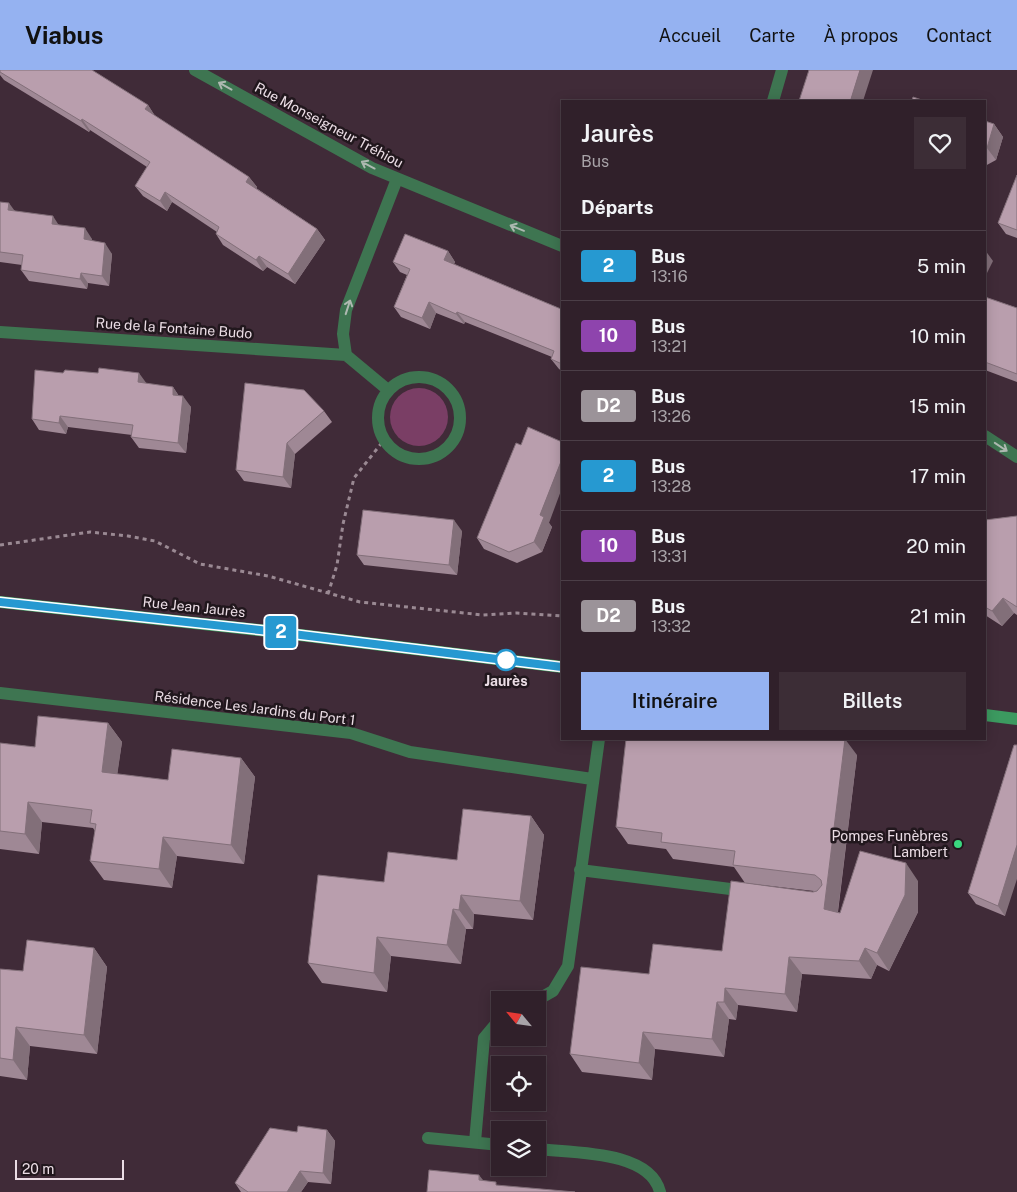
<!DOCTYPE html>
<html lang="fr">
<head>
<meta charset="utf-8">
<style>
  :root { --surface:#30202a; --page:#3c2d36; --text:#f1f3f6; --muted:#a8a3a8; --line:#4b3e47; --accent:#95b2f1 }
  body { margin:0; font-family:"Public Sans",sans-serif; background:var(--page); color:var(--text); height:100vh; display:flex; flex-direction:column; font-size:19px; white-space:nowrap }
  * { box-sizing:border-box; margin:0 }
  p { font-size:16px; color:var(--muted) }
  .icon { flex:none; width:28px; height:28px; fill:none; stroke:currentColor; stroke-width:2; stroke-linecap:round; stroke-linejoin:round }
  .map { position:relative; flex:1; overflow:hidden }
  .details { position:absolute; left:561px; top:30px; width:425px; height:640px; display:flex; flex-direction:column; background:var(--surface); border-radius:0px; box-shadow:0 2px 12px #0003,0 0 0 1px var(--line) }
  .details>* { flex:none }
  .badge { padding:0 10px; border-radius:4px; font-size:18px; line-height:32px }
  .needle { width:32px; rotate:299deg }
  .buttons { position:absolute; left:491px; top:921px; display:grid; gap:10px }
  .buttons a { display:grid; place-items:center; width:55px; height:55px; border-radius:0px; background:var(--surface); box-shadow:0 2px 12px #0003,0 0 0 1px var(--line); font-size:25px }
  .scale { position:absolute; left:15px; bottom:12px; width:109px; box-sizing:border-box; padding-left:5px; border:2px solid #ebdde5; border-top:0; font-size:14px; line-height:18px; white-space:nowrap; color:#ebdde5; -webkit-text-stroke:4px #21171d; paint-order:stroke }
  .map>.badge { position:absolute; translate:-50% -50%; box-shadow:0 0 0 2px #fff }
  h2 { padding:0 20px; font-size:19px; line-height:45px }
  .round { display:grid; place-items:center; flex:none; width:52px; height:52px; border-radius:0px; background:var(--page) }
  .headline { display:flex; align-items:center; justify-content:space-between; height:85px; padding:0 20px }
  h1 { font-size:24px; font-weight:600; line-height:38px }
  .cta { display:flex; gap:10px; margin-top:auto; padding:10px 20px }
  .cta a { flex:1; height:58px; border-radius:0px; background:var(--accent); color:#111; font-size:20px; font-weight:600; line-height:58px; text-align:center }
  .cta a+a { background:var(--page); color:var(--text) }
  ul { padding:0; list-style:none }
  li { display:flex; align-items:center; gap:15px; height:70px; padding:0 20px; border-top:1px solid var(--line) }
  li div { flex:1 }
  li b { display:block; font-size:19px }
  li em { font-style:normal }
  li .badge { min-width:55px; font-weight:700; text-align:center }
  header { display:flex; align-items:center; gap:30px; box-sizing:border-box; height:70px; padding:0 25px; background:var(--accent); color:#111 }
  header strong { font-size:24px }
  nav { display:flex; gap:28px; margin-inline-start:auto; font-size:18px }
  .map>svg:first-child { display:block }
  .green { fill:#7a3e65 }
  .lines { fill:none; stroke-linecap:round; stroke-linejoin:round }
  .path { stroke:#9a8993; stroke-width:3; stroke-dasharray:4 4; stroke-linecap:butt }
  .street { stroke:#3e7551; stroke-width:12 }
  .secondary { stroke:#3c9a60; stroke-width:12 }
  .wall { fill:#9f8895 }
  .shaded-wall { fill:#826f79 }
  .building { fill:#b99ead; stroke:#826f79 }
  .oneway { stroke:#aeb9b1 }
  .line-casing { stroke:#fff; stroke-width:11 }
  .line { stroke:#2699d1; stroke-width:8 }
  .stop-dot { fill:#fff; stroke:#2699d1; stroke-width:2.5 }
  .poi-dot { fill:#3ad77f; stroke:#21171d; stroke-width:2 }
  .labels { text-anchor:middle; dominant-baseline:central; stroke-width:5; stroke-linejoin:round; paint-order:stroke }
  .street-label { font-size:14px; fill:#ebdde5; stroke:#21171d }
  .stop-label { font-size:14px; font-weight:bold; fill:#ebdde5; stroke:#21171d }
  .poi-label { font-size:14px; fill:#ebdde5; stroke:#21171d; text-anchor:end }
</style>
</head>
<body>
<header>
<strong>Viabus</strong>
<nav><a>Accueil</a><a>Carte</a><a>À propos</a><a>Contact</a></nav>
</header>
<div class="map">
<svg width="1017" height="1122" viewBox="0 0 1017 1122">
  <rect width="100%" height="100%" fill="#402b38"/>
  <path class="green" d="M390 347a29 29 0 1 1 58 0a29 29 0 1 1-58 0Z"/>
  <g class="lines">
    <path class="path" d="M0 475 90 462 128 466 155 471 200 494 268 506 360 532 483 545 517 543 562 546
      M328 524 337 495 343 454 354 408 384 370"/>
    <path class="street" d="M195 0 372 98 562 176
      M773 31 782 0
      M0 262 346 285 388 320
      M346 285 343 264 346 240 397 109
      M378 348a41 41 0 1 1 82 0a41 41 0 1 1-82 0Z
      M985 366 1017 387
      M0 623 351 663 410 682 592 709
      M580 800 746 821
      M537 930 553 921 568 896 599 669
      M428 1068 500 1075
      M475 1072 484 968 500 949
      M538 1079C572 1083 650 1080 660 1122"/>
    <path class="secondary" d="M0 532 259 560 562 597
      M985 645 1017 649"/>
  </g>
  <path class="wall" d="M0 0 148 35 155 46 249 107 257 117 256 118 317 159 325 170 295 214 267 197 263 201 223 175 216 164 217 162 172 132 167 141 143 126 135 116 147 97 90 60 89 62 4 10 0 5Z
    M985 51 994 54 1003 67 996 90 985 96Z
    M1017 105V168L1006 164 998 153Z
    M0 132 15 141 59 155 92 169V171L112 184 109 216 88 213 87 219 29 211 21 200 22 195 0 192Z
    M448 181 455 192 454 194 561 239 562 235V301L559 299 551 289 552 287 465 252 464 254 436 243 430 259 401 247 394 237 407 205 400 202 393 192Z
    M985 227 1017 238V312L985 300Z
    M147 314 173 317 179 326 191 337 186 383 139 378 131 367 132 365 68 357 66 364 39 360 32 349Z
    M324 341 332 352 295 384 291 418 244 411 236 400Z
    M1017 446V545L1014 543 1002 556 985 545V450Z
    M549 453 552 457 542 482 517 493 484 479 477 468Z
    M462 461 457 505 364 495 357 485Z
    M108 653 122 672 117 704 168 710 241 688 255 707 244 794 177 786 172 818 104 810 90 791 95 761 93 758 42 752 39 784 0 779V673L35 677Z
    M1014 675 1005 846 976 834 968 823Z
    M857 685 838 842 840 843 918 811V842L889 901 877 895 871 909 802 904 797 942 738 935 736 950 729 949 724 987 655 979 652 1010 582 1002 570 984 649 904 722 881 814 821 745 813 734 797 673 789 666 779 628 774 616 757Z
    M531 746 544 765 533 850 474 844 473 859H466L461 894 391 886 387 922 322 913 308 893 384 812 457 790Z
    M94 878 107 897 97 984 30 976 27 1010 0 1006V899L23 901Z
    M327 1060 335 1071 331 1114 308 1112 301 1122H241L235 1113 297 1062Z"/>
  <path class="shaded-wall" d="M860 0H873L863 31H852L851 29Z
    M148 35 155 46 145 39Z
    M82 49 90 60 89 62 81 51Z
    M994 54 1003 67 996 90 987 78Z
    M249 107 257 117 254 122 246 112Z
    M165 122 172 132 167 141 160 131Z
    M9 133 17 144 8 140Z
    M53 146 60 157 52 154Z
    M85 158 92 169V180L84 169Z
    M317 159 325 170 295 214 288 204Z
    M105 173 112 184 109 216 102 206Z
    M985 180 993 191 985 207Z
    M448 181 455 192 451 201 444 190Z
    M259 186 267 197 263 201 256 190Z
    M81 203 88 213 87 219 80 209Z
    M429 232 436 243 430 259 422 248Z
    M457 242 465 252 464 254 456 244Z
    M139 303 147 314 138 312Z
    M173 317 180 328 173 325Z
    M183 326 191 337 186 383 178 373Z
    M60 346 68 357 66 364 59 353Z
    M287 373 295 384 291 418 283 407Z
    M562 389V418L549 453 552 457 542 482 534 472 540 445Z
    M454 450 462 461 457 505 449 495Z
    M1003 528 1014 543 1002 556 992 541Z
    M108 653 122 672 115 721 102 702Z
    M845 669 857 685 836 856 824 839Z
    M241 688 255 707 244 794 231 775Z
    M28 732 42 752 39 784 25 764Z
    M531 746 544 765 533 850 520 831Z
    M163 767 177 786 172 818 159 799Z
    M1017 775V809L1005 846 998 836Z
    M906 793 918 811V842L889 901 877 883Z
    M461 825 474 844 473 859 459 840Z
    M453 839 466 859 461 894 447 875Z
    M377 867 391 886 387 922 374 903Z
    M94 878 107 897 97 984 84 965Z
    M865 878 877 895 871 909 859 891Z
    M789 887 802 904 797 942 785 924Z
    M725 918 738 935 736 950 724 932Z
    M717 932 729 949 724 987 712 969Z
    M16 957 30 976 27 1010 13 990Z
    M643 962 655 979 652 1010 639 993Z
    M327 1060 335 1071 331 1114 323 1103Z
    M300 1101 308 1112 301 1122H287Z
    M479 1105 487 1115 479 1110Z"/>
  <path class="building" d="M0 0H92L148 35 145 39 249 107 246 112 317 159 288 204 259 186 256 190 216 164 219 157 165 122 160 131 135 116 150 92 82 49 81 51 0 2Z
    M809 0H860L851 29 856 31H799Z
    M913 27 925 31H912Z
    M985 51 994 54 987 78 985 79Z
    M1017 105V160L998 153Z
    M0 132 9 133 8 140 53 146 52 154 85 158 84 169 105 173 102 206 81 203 80 209 21 200 23 185 0 182Z
    M405 164 448 181 444 190 561 239 562 235V294L551 289 554 281 457 242 456 244 429 232 422 248 394 237 410 199 393 192Z
    M985 227 1017 238V304L985 292Z
    M99 298 139 303 138 312 173 317V325L183 326 178 373 131 367 133 355 60 346 59 353 32 349 35 300 63 303 65 300 98 303Z
    M245 313 304 320 324 341 287 373 283 407 236 400Z
    M528 357 562 372V389L540 445 544 447 534 472 509 482 477 468 516 373 521 375Z
    M363 440 454 450 449 495 357 485Z
    M1017 446V537L1003 528 992 541 985 537V450Z
    M38 646 108 653 102 702 168 710 172 679 241 688 231 775 163 767 159 799 90 791 96 754 90 753 92 740 28 732 25 764 0 761V673L35 677Z
    M626 669H845L824 839 840 843 860 781 906 793 905 825 877 883 865 878 859 891 789 887 785 924 725 918 724 932H717L712 969 643 962 639 993 570 984 581 897 649 904 653 874 722 881 731 811 813 822 817 821 822 815 821 810 815 805 733 795 735 781 661 772 662 763 616 757Z
    M1014 675H1017V775L998 836 968 823Z
    M463 739 531 746 520 831 461 825 459 840 453 839 447 875 377 867 374 903 308 893 318 805 384 812 388 782 457 790Z
    M27 870 94 878 84 965 16 957 13 990 0 988V899L23 901Z
    M298 1056 327 1060 323 1103 300 1101 287 1122H248L235 1113 270 1058 297 1062Z
    M429 1100 479 1105V1110L496 1112V1115L575 1122H427Z"/>
  <defs><path id="oneway-shaft" d="M-6 0H5M1.5-3L5.5 0L1.5 3" fill="none" stroke-width="1.6" stroke-linecap="round" stroke-linejoin="round" transform="scale(1.25)"/></defs>
  <g class="oneway">
    <use href="#oneway-shaft" transform="translate(225 16) rotate(-151)"/>
    <use href="#oneway-shaft" transform="translate(368 95) rotate(-152)"/>
    <use href="#oneway-shaft" transform="translate(517 158) rotate(-158)"/>
    <use href="#oneway-shaft" transform="translate(348 237) rotate(-72)"/>
    <use href="#oneway-shaft" transform="translate(1001 377) rotate(34)"/>
  </g>
  <g class="lines">
    <defs>
      <path id="line" d="M0 532 260 560 562 597"/>
    </defs>
    <use href="#line" class="line-casing"/>
    <use href="#line" class="line"/>
  </g>
  <circle class="stop-dot" cx="506" cy="590" r="10"/>
  <circle class="poi-dot" cx="958" cy="774" r="5"/>
  <g class="labels">
    <g class="street-label">
      <text transform="translate(329 55) rotate(28)">Rue Monseigneur Tréhiou</text>
      <text transform="translate(174 258) rotate(4)">Rue de la Fontaine Budo</text>
      <text transform="translate(194 537) rotate(6)">Rue Jean Jaurès</text>
      <text transform="translate(255 638) rotate(7)">Résidence Les Jardins du Port 1</text>
    </g>
    <g class="stop-label">
      <text x="506" y="611">Jaurès</text>
    </g>
    <g class="poi-label">
      <text x="948" y="766">Pompes Funèbres<tspan x="948" dy="16">Lambert</tspan></text>
    </g>
  </g>
</svg>
<div class="buttons">
<a><svg class="needle" viewBox="-14 -14 28 28"><path d="M0-13l5 13h-10z" fill="#e53935"/><path d="M0 13l5-13h-10z" fill="#a8a3a8"/></svg></a>
<a><svg class="icon" aria-label="locate" viewBox="0 0 24 24"><circle cx="12" cy="12" r="6"/><path d="M12 2v4M12 18v4M2 12h4M18 12h4"/></svg></a>
<a><svg class="icon" aria-label="layers" viewBox="0 0 24 24"><path d="M12 4l9 5-9 5-9-5zM3 14l9 5 9-5"/></svg></a>
</div>
<div class="scale">20 m</div>
<b class="badge" style="left:281px;top:562px;background:#2699d1;color:#fff">2</b>
<section class="details">
<div class="headline"><div><h1>Jaurès</h1><p>Bus</p></div><a class="round"><svg class="icon" aria-label="heart" viewBox="0 0 24 24"><path d="M12 20l-8-8c-3-5 5-10 8-4 3-6 11-1 8 4z"/></svg></a></div>
<h2>Départs</h2>
<ul>
<li><span class="badge" style="background:#2699d1;color:#fff">2</span><div><b>Bus</b><p>13:16</p></div><em>5 min</em></li>
<li><span class="badge" style="background:#8e44ad;color:#fff">10</span><div><b>Bus</b><p>13:21</p></div><em>10 min</em></li>
<li><span class="badge" style="background:#9b9399;color:#fff">D2</span><div><b>Bus</b><p>13:26</p></div><em>15 min</em></li>
<li><span class="badge" style="background:#2699d1;color:#fff">2</span><div><b>Bus</b><p>13:28</p></div><em>17 min</em></li>
<li><span class="badge" style="background:#8e44ad;color:#fff">10</span><div><b>Bus</b><p>13:31</p></div><em>20 min</em></li>
<li><span class="badge" style="background:#9b9399;color:#fff">D2</span><div><b>Bus</b><p>13:32</p></div><em>21 min</em></li>
</ul>
<div class="cta"><a>Itinéraire</a><a>Billets</a></div>
</section>
</div>
</body>
</html>
